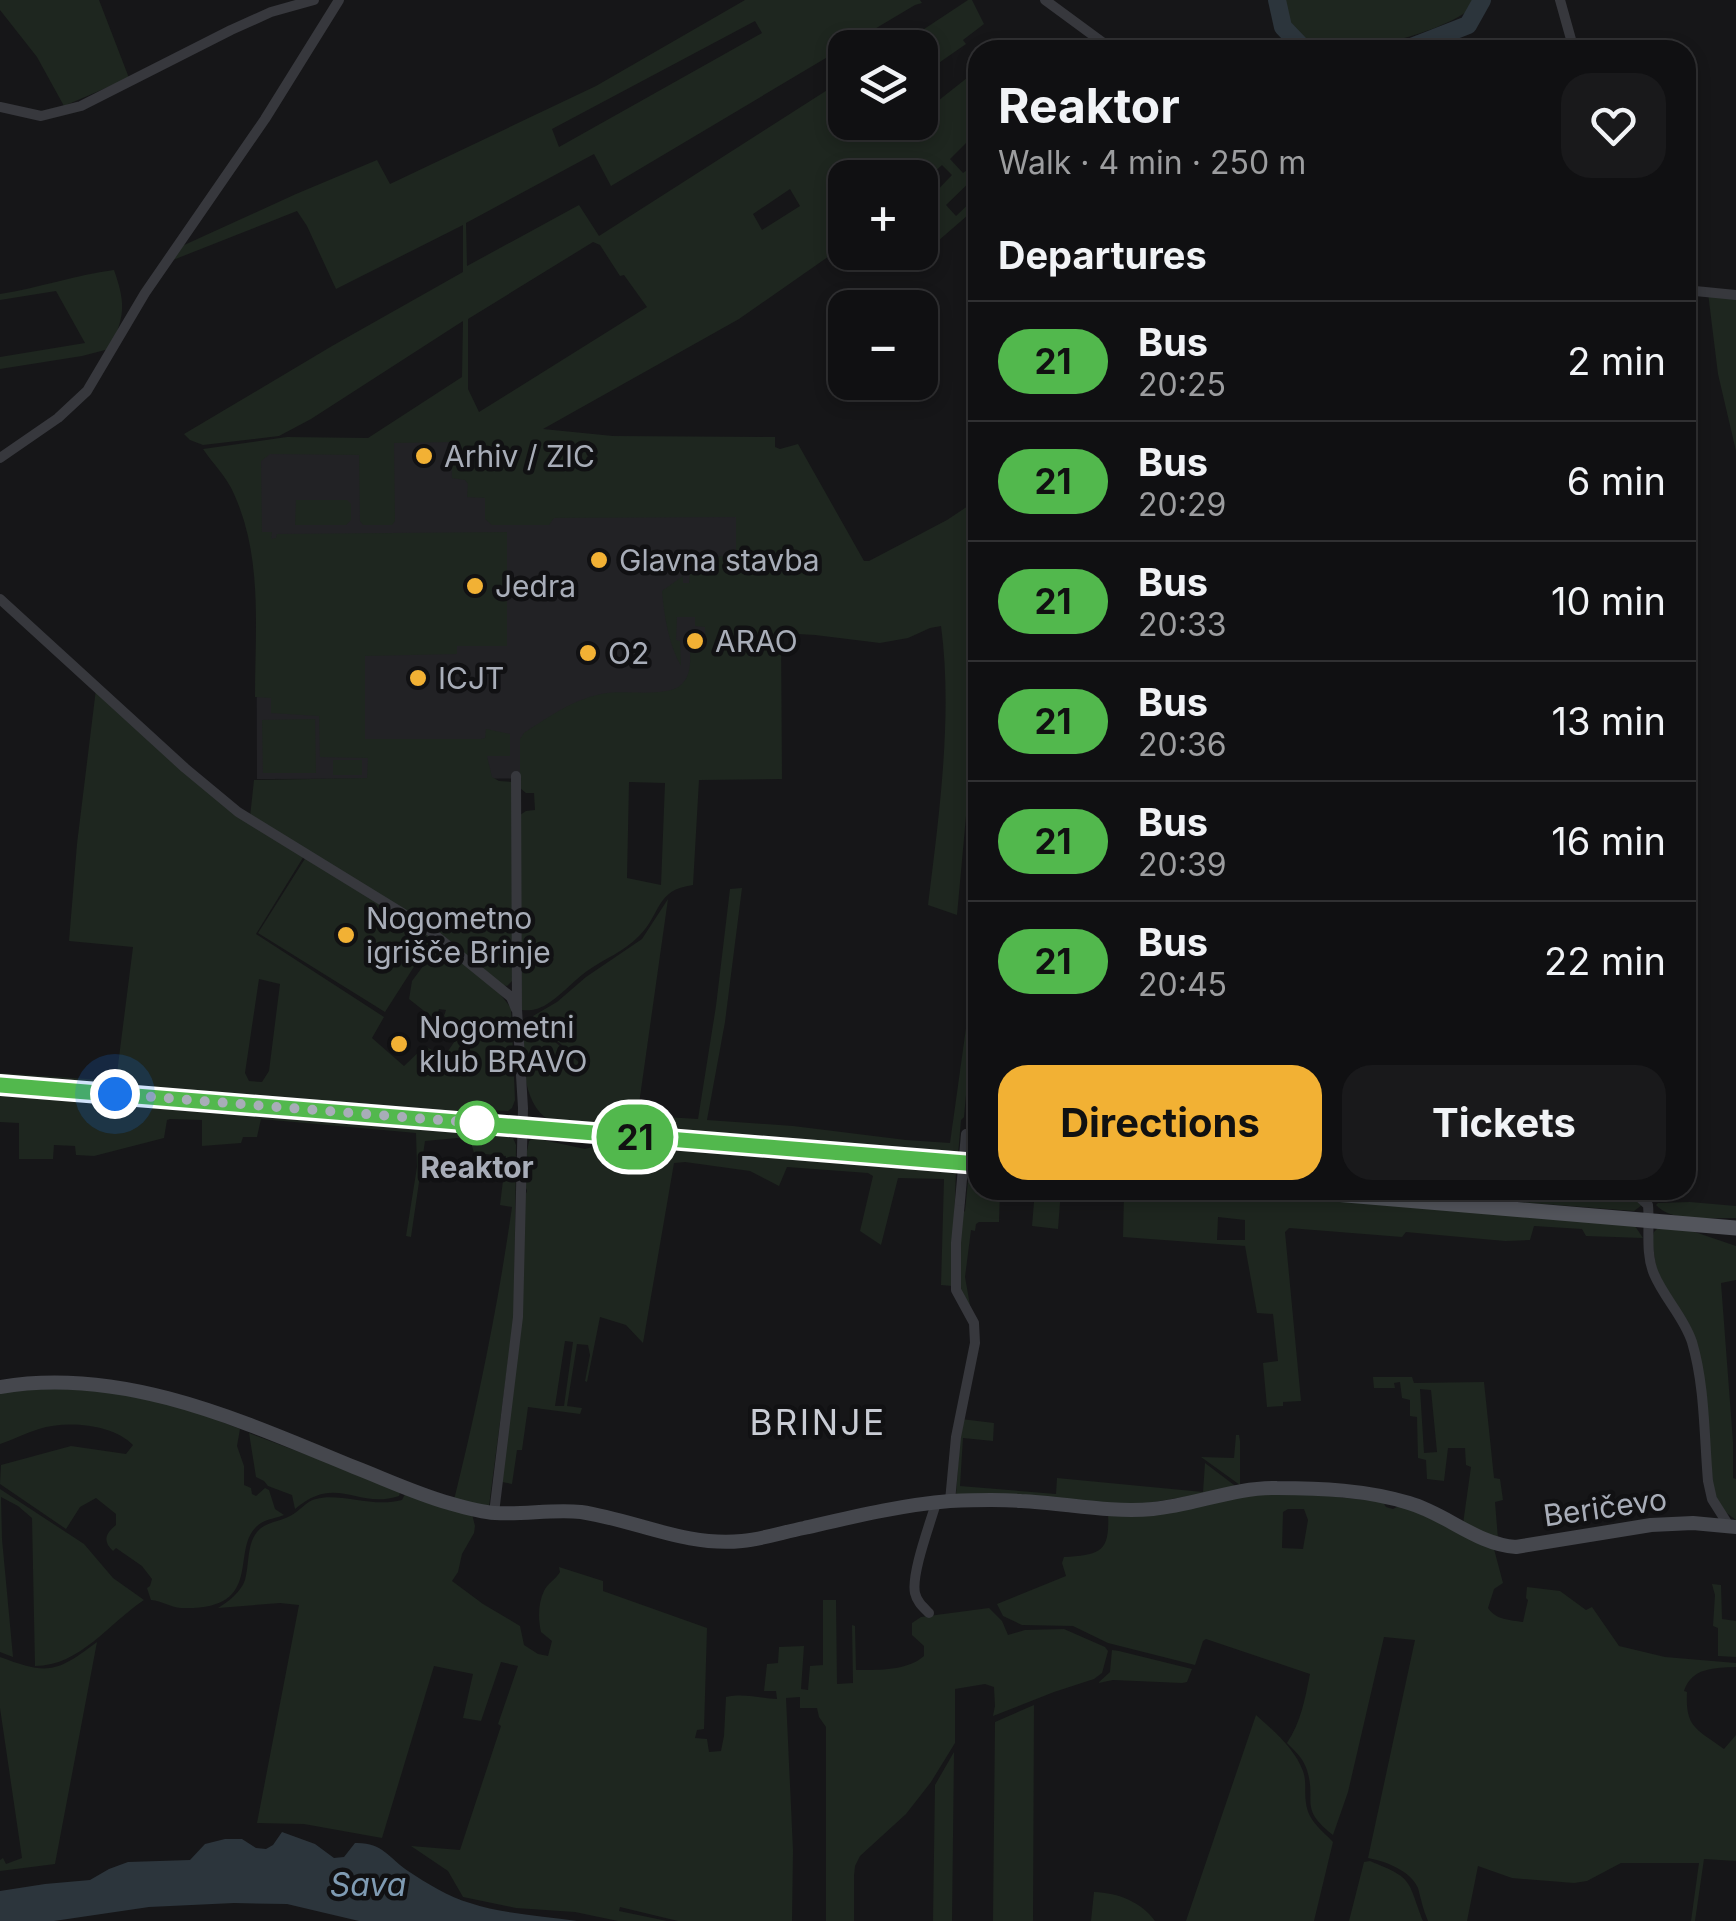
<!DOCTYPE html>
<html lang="en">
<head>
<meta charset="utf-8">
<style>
  :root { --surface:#101012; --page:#19191b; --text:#f1f3f6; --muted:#9c9d9f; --line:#303032; --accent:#f2b134 }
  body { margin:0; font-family:Inter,sans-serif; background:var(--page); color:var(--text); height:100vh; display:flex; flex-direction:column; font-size:38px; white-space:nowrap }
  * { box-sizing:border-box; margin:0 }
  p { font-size:32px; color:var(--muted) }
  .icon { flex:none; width:55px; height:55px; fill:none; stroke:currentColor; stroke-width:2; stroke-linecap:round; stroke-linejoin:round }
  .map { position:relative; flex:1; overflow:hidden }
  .side { position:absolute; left:968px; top:40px; width:728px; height:1160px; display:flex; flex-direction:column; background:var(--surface); border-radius:30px; box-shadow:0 5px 15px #0003,0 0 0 2px var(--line) }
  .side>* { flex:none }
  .badge { padding:0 20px; border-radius:32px; font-size:35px; line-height:65px }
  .controls { position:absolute; left:828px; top:30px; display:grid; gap:20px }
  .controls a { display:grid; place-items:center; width:110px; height:110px; border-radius:20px; background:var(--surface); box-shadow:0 5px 15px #0003,0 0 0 2px var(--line); font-size:50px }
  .you { position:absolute; width:50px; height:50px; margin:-25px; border:8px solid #fff; border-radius:50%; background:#1a73e8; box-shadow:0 0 0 15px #1a73e833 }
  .map>.badge { position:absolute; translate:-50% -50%; box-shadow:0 0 0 5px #fff }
  h2 { padding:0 30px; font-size:38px; line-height:90px }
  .round { display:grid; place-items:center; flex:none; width:105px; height:105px; border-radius:30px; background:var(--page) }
  .headline { display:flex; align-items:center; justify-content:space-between; height:170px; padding:0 30px }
  h1 { font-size:48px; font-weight:700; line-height:75px }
  .cta { display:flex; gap:20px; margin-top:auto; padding:20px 30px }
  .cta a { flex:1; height:115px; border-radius:30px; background:var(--accent); color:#111; font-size:40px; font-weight:700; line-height:115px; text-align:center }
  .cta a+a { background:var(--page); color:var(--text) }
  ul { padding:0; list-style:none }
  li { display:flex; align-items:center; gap:30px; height:120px; padding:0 30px; border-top:2px solid var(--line) }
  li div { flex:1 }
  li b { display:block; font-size:38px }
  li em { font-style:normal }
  li .badge { min-width:110px; font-weight:700; text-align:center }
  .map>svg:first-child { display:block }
  .built { fill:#222225 }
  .green { fill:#1e261f; fill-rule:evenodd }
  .water { fill:#2c353c }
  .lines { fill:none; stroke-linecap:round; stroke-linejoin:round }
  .river { stroke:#2c353c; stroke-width:18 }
  .street { stroke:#37383d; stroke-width:10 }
  .secondary { stroke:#45474d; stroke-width:14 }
  .primary { stroke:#53555c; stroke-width:15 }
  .street-bridge { stroke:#37383d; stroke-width:10 }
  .line-casing { stroke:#fff; stroke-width:22 }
  .line { stroke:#52b84d; stroke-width:15 }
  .walk { stroke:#a8adb8; stroke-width:10; stroke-dasharray:0 18 }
  .poi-dot { fill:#f2b134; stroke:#111113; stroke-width:4 }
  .stop-dot { fill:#fff; stroke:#52b84d; stroke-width:5 }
  .labels { text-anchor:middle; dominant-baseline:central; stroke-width:9; stroke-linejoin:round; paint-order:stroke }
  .poi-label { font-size:30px; fill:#a8adb8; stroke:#111113; text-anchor:start }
  .stop-label { font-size:30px; font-weight:bold; fill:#a8adb8; stroke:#111113 }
  .street-label { font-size:30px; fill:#a8adb8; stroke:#111113 }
  .water-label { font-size:32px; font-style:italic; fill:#7f9bb3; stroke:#111113 }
  .quarter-label { font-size:35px; letter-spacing:2.5px; fill:#c9ccd4; stroke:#111113 }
</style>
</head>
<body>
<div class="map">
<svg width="1736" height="1921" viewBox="0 0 1736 1921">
  <rect width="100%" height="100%" fill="#161618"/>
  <path class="built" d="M774 437 778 778 257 779 256 442Z"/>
  <path class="green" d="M0 0H99L129 78 64 106 37 57 0 10Z
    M745 0H920L922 3 915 5 611 186 594 154 466 223 467 266 579 205 599 236 832 87 841 94 845 92V122H920V109L924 112 977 70V132L950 159 963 173 977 163V175L946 205 956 216 976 197 977 227 968 215 938 241 920 225V200L925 203 952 175 942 165 920 185V178H845V245L739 319 543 429 613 436 775 437V447L780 449 798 444 864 561H869L947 520 977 500 978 607 972 612 971 761 957 915 928 905C939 816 953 715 941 626L930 628 908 638 880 643 815 635 781 633 782 779 699 780 693 885C655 890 662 913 639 936 625 951 604 959 587 971 572 982 560 997 544 1006 535 1010 531 1011 522 1010L520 815 526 811 535 810 534 793H526L520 788V739L524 733C550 716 575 698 607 693 626 690 669 698 682 684 692 674 690 659 690 647L705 646V627L695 626V617H677L676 640 680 641 681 666C669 645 664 616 662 591L683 576V583H689L690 569 698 557 736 556V517L554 518 549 525H492L485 519V498L467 497 468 484 465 480 452 478 451 442 394 443 395 521 392 525H363L360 521 359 455 270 454 261 461 262 532H272L271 539 276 538 277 534 507 532V646H457V654L365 656V739H481L485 738 486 729 510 734V756H487L492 777 499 781 513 782V980L507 986 501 985 443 937 250 817 254 780 367 778 368 758 320 757 319 716 271 713V698L255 697C255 630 263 558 234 494 227 477 213 464 203 449L287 437 368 438 462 377 463 321 311 419 279 436 203 445 190 440 184 434 332 346 463 272V225L336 289 307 226 297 211 173 260 182 246 296 194 377 160 390 184 596 86ZM755 21 762 33 559 147 552 129ZM790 189 800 206 762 230 753 214ZM593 242 600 245 620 276 624 275 647 307 479 412 468 389V319ZM629 782 665 783 661 885 627 878Z
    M968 0H972L984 24 963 40 966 44 920 76V48L906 47 903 43Z
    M1279 0H1478C1461 30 1344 58 1312 48 1290 41 1281 20 1279 0Z
    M114 270C126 304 125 317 109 349L82 356 0 369V357L85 343 56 291 0 300V294C39 288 75 275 114 270Z
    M1708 293 1736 297V451L1718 374Z
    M296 500H347L351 504V520L346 525H295Z
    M96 689 169 757 304 856 256 934 384 1017 372 1038 404 1066 425 1046 444 1057 461 1032 444 1016 446 1010 439 1009 437 1015 433 1018 409 999 412 981 438 946H445L500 994 511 1008 515 1100 512 1108 508 1111C480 1109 454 1112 426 1113L232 1095 0 1078V1073L116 1081 133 947 69 941 77 844ZM259 979 280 984 269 1071 262 1082 249 1081 245 1073Z
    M315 719 316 773H263L262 720Z
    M333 760H362V775H333Z
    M306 857 433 937 385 1012 258 933Z
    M742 888 725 1022 707 1120 793 1126 906 1140 950 1143 972 985 976 986 964 1117 961 1120 958 1155 550 1121C519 1102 524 1053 522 1021L529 1020 587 1069V1066L537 1024 533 1016 557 1002 586 977 642 939 668 899 639 1104 641 1109 665 1117 698 1119 716 1006 730 889Z
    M977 1018V1156L970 1155 972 1120 970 1118Z
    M0 1092 155 1103 167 1107 183 1106 379 1121 513 1138 516 1145 514 1316 489 1506 454 1500C478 1403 498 1306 512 1207L500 1205 506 1156 474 1153 470 1139 457 1138 425 1141 411 1237 406 1236 417 1167 416 1133 261 1119 257 1137H243L241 1143 202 1146V1120L170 1119 167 1120 164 1138 94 1156 76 1155 75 1146 54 1145 53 1159H19V1123L0 1122Z
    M534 1138 585 1149 611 1142 956 1170 952 1286 941 1285 944 1179 898 1178 881 1245 860 1231 873 1176 868 1173 787 1167 779 1186 750 1171 685 1162 674 1163 643 1343 626 1325 600 1317 587 1382 585 1381 590 1355 588 1345 577 1344 567 1406 582 1408 580 1414 528 1407 522 1450H517L512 1484 502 1482 523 1201 527 1191C520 1175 526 1158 529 1141ZM565 1341 573 1342 564 1406H555Z
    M969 1171H977L978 1190H1000L999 1222H979L976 1224 975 1231 971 1230 965 1277 971 1311 958 1284 962 1213 965 1211Z
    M1035 1190H1061L1058 1229 1032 1226Z
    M1095 1190H1210L1635 1226 1643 1238 1586 1236 1582 1229 1534 1226 1530 1240 1505 1241 1406 1232 1402 1237 1289 1228 1285 1232 1301 1401 1283 1402V1406L1267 1407 1263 1363 1278 1361 1273 1314 1257 1313 1245 1246 1123 1237 1124 1194ZM1218 1217 1245 1220V1240H1217Z
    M1588 1190 1631 1196 1642 1205 1634 1211 1375 1191Z
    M1690 1202 1736 1206V1218C1713 1217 1672 1223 1656 1205L1658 1203Z
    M1658 1228H1683L1736 1246V1280L1721 1283 1733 1442V1478L1736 1479V1520L1724 1511 1714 1493 1700 1361 1656 1268 1652 1238 1654 1232Z
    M1373 1377H1412L1414 1383 1484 1382 1494 1478 1500 1479 1503 1500 1495 1502 1498 1539 1463 1524 1471 1467 1466 1465 1465 1448H1448L1444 1481 1427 1479 1426 1460 1418 1458 1417 1417 1410 1416V1400L1402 1398 1400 1382 1394 1383 1395 1388H1374ZM1420 1389 1431 1390 1437 1452 1424 1453Z
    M45 1385 124 1393 189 1409 240 1429 237 1446 244 1466V1485L251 1488 252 1494 256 1496 265 1488 269 1490 275 1509 284 1515C277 1518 267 1519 261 1523 226 1545 270 1611 181 1608 170 1607 162 1601 151 1600L147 1588 150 1586 152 1579 142 1566 116 1548 113 1551C102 1541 106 1533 116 1525V1514L96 1498 80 1507 66 1529 0 1484 1 1465 71 1446 126 1454 133 1445C113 1424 66 1420 39 1429 25 1433 13 1440 0 1444V1390Z
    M961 1419 994 1423 993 1441 963 1438 960 1486 1056 1494 1057 1478 1203 1492 1205 1463 1238 1488 1130 1506 956 1496Z
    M249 1433 401 1490 399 1496C357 1510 337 1473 295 1509L292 1495 268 1486 264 1481 256 1477Z
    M1236 1435H1239L1240 1441V1485L1201 1457 1234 1458Z
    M0 1489 84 1544 113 1578 144 1600C109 1623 80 1666 35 1666L32 1518 18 1506 1 1497 2 1539 13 1657 0 1652Z
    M406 1492 472 1514 475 1526 474 1533 462 1554 458 1572 452 1581 483 1604 520 1626 524 1645 538 1654 548 1656 552 1641 541 1632C538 1619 538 1603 544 1591 547 1584 556 1579 560 1572L559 1567 603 1581V1591L707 1628 704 1729 697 1730 695 1738 707 1739 709 1752 721 1751 724 1736 726 1697C744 1693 759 1698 777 1699L776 1691H764L767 1664 778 1663 779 1647 804 1646 801 1689 808 1690 810 1666 823 1665V1600H836L837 1684 853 1683 852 1625 855 1626 856 1670C878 1670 907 1671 924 1656V1646L912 1635V1623L921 1617 989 1608 1002 1621 1008 1635 1025 1630 1064 1629 1105 1647 1108 1651 1102 1673 1094 1679 1054 1692 993 1716 995 1706 994 1687 985 1684 955 1689V1743L931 1782 906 1814 860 1856 855 1866 854 1876V1921H826V1727L819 1717 817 1708H800V1697L786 1698 793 1850 792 1921H678L620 1907 619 1911 667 1921H618L575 1912 516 1908 463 1897 448 1871 411 1846 460 1850 501 1726 498 1724 518 1666 501 1662 481 1721 463 1718 473 1674 434 1666 382 1838 304 1824 257 1823 299 1605 280 1603 218 1608C228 1602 241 1592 245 1580 250 1563 246 1540 261 1528 269 1522 281 1521 290 1516 300 1511 306 1501 316 1499 339 1492 372 1508 402 1500Z
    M1294 1492 1383 1502 1386 1507 1393 1509 1401 1505 1494 1549 1503 1583 1494 1589 1488 1608C1496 1620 1510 1620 1523 1622L1528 1600 1526 1598 1527 1587 1560 1591 1586 1610 1592 1607 1619 1646 1665 1657 1736 1663V1667C1715 1668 1692 1667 1684 1691L1687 1692C1685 1728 1697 1729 1724 1749L1736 1735V1861L1704 1859 1695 1921H1691L1699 1863H1621L1587 1881 1574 1883 1512 1878 1478 1866 1467 1921H1428C1423 1910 1421 1899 1418 1888 1411 1871 1385 1861 1368 1858L1415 1640 1384 1637 1348 1792 1333 1835C1298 1808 1317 1802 1307 1770 1303 1758 1295 1751 1287 1743 1301 1722 1305 1699 1310 1674L1206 1639 1203 1641 1195 1665 1108 1643 1073 1626 1022 1625 1003 1616 997 1604 1066 1576 1062 1563 1064 1557C1101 1555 1110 1552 1108 1513L1247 1494ZM1288 1509H1304L1308 1520 1303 1549 1282 1548 1283 1512Z
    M1712 1584 1721 1585 1722 1619 1736 1621V1657L1718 1656V1628L1713 1626 1715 1595Z
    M97 1642 55 1864 0 1871V1860L3 1858 6 1864 22 1858 0 1708V1657C48 1675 56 1673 97 1642Z
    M1112 1650 1119 1651 1192 1669 1187 1682 1182 1683 1113 1680 1098 1683 1110 1672Z
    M1034 1705 1033 1921H993L995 1722Z
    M1256 1715C1273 1730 1295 1749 1303 1771 1307 1782 1304 1792 1306 1803 1308 1821 1322 1830 1333 1842L1314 1921H1186Z
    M954 1752 952 1921H933L935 1785Z
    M1370 1861C1414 1879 1407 1879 1423 1921H1349L1364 1862Z
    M1094 1892C1119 1893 1141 1902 1155 1921H1091Z"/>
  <path class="water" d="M282 1832 315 1844 334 1858 344 1857 355 1843C382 1842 388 1857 408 1871 426 1883 449 1897 470 1903 503 1914 542 1916 577 1921H359L287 1904 234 1903 149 1907 54 1921H0V1891L45 1884 90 1880 109 1869 128 1862 190 1860 205 1844 225 1839H242L256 1848 266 1849 273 1845Z"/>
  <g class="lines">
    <path class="river" d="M1277 0 1283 27 1305 50
      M1404 50 1468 25 1482 0"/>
    <path class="street" d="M1045 0 1113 50
      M1560 0 1574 50
      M0 107 41 116 81 106 231 30 271 12 314 0
      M1685 290 1736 295
      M0 458 58 418 87 391 145 293 265 119 339 0
      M0 599 185 768 238 812 425 927 511 997 516 1009
      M1612 1190 1637 1195 1648 1205C1650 1228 1645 1253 1654 1274 1664 1298 1684 1317 1692 1342 1705 1386 1704 1435 1708 1481L1712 1499 1729 1526
      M950 1501 956 1437 975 1343 974 1323 956 1290V1243L960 1201
      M494 1513 518 1317 523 1108 517 1009 516 776
      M929 1613C923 1607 917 1602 915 1593 911 1574 930 1524 936 1503"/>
    <path class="secondary" d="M0 1387C123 1366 242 1421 354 1467 385 1479 417 1494 449 1503 463 1507 480 1512 495 1513 524 1515 552 1509 581 1512 635 1520 686 1547 742 1541 763 1539 784 1532 804 1528 852 1517 901 1505 950 1501 973 1500 997 1499 1021 1501 1065 1503 1109 1513 1153 1509 1195 1505 1235 1487 1277 1488 1320 1488 1367 1490 1409 1503 1447 1514 1476 1544 1516 1547L1651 1525 1693 1523 1736 1527"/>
    <path class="primary" d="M0 1085 978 1164
      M1287 1190 1736 1228"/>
    <path class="street-bridge" d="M960 1201 966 1134"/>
  </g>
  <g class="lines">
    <defs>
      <path id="line" d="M0 1085 978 1164"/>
    </defs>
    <use href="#line" class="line-casing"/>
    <use href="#line" class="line"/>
    <path class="walk" d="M115 1094 477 1123"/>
  </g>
  <g class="poi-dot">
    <circle cx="424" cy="456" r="10"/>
    <circle cx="599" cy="560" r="10"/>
    <circle cx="475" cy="586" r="10"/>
    <circle cx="695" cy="641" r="10"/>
    <circle cx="588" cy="653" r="10"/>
    <circle cx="418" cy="678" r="10"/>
    <circle cx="346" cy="935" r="10"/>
    <circle cx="399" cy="1044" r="10"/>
  </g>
  <circle class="stop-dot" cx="477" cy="1123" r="20"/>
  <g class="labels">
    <g class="poi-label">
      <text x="444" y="456">Arhiv / ZIC</text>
      <text x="619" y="560">Glavna stavba</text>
      <text x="495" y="586">Jedra</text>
      <text x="715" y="641">ARAO</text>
      <text x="608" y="653">O2</text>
      <text x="438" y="678">ICJT</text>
      <text x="366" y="918">Nogometno<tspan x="366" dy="34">igrišče Brinje</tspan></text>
      <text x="419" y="1027">Nogometni<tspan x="419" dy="34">klub BRAVO</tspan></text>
    </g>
    <g class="stop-label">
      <text x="477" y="1167">Reaktor</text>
    </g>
    <g class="street-label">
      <text transform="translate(1605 1507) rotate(-8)">Beričevo</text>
    </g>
    <g class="water-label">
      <text x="368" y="1884">Sava</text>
    </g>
    <g class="quarter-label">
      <text x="818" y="1422">BRINJE</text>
    </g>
  </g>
</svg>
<div class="controls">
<a><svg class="icon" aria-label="layers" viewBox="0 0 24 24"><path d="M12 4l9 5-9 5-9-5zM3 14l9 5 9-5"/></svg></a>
<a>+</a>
<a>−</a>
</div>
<div class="you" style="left:115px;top:1094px"></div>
<b class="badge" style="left:635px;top:1137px;background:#52b84d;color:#111">21</b>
<section class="side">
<div class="headline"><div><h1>Reaktor</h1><p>Walk · 4 min · 250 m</p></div><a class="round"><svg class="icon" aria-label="heart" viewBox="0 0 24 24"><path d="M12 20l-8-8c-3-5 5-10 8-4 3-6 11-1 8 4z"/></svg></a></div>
<h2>Departures</h2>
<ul>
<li><span class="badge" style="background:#52b84d;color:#111">21</span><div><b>Bus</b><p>20:25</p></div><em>2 min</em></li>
<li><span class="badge" style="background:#52b84d;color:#111">21</span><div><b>Bus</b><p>20:29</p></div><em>6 min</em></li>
<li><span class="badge" style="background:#52b84d;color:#111">21</span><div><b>Bus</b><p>20:33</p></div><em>10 min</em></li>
<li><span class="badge" style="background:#52b84d;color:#111">21</span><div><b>Bus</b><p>20:36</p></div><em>13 min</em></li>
<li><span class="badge" style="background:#52b84d;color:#111">21</span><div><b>Bus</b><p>20:39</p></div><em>16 min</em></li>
<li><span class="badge" style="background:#52b84d;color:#111">21</span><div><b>Bus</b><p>20:45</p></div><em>22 min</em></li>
</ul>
<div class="cta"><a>Directions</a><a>Tickets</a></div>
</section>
</div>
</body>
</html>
